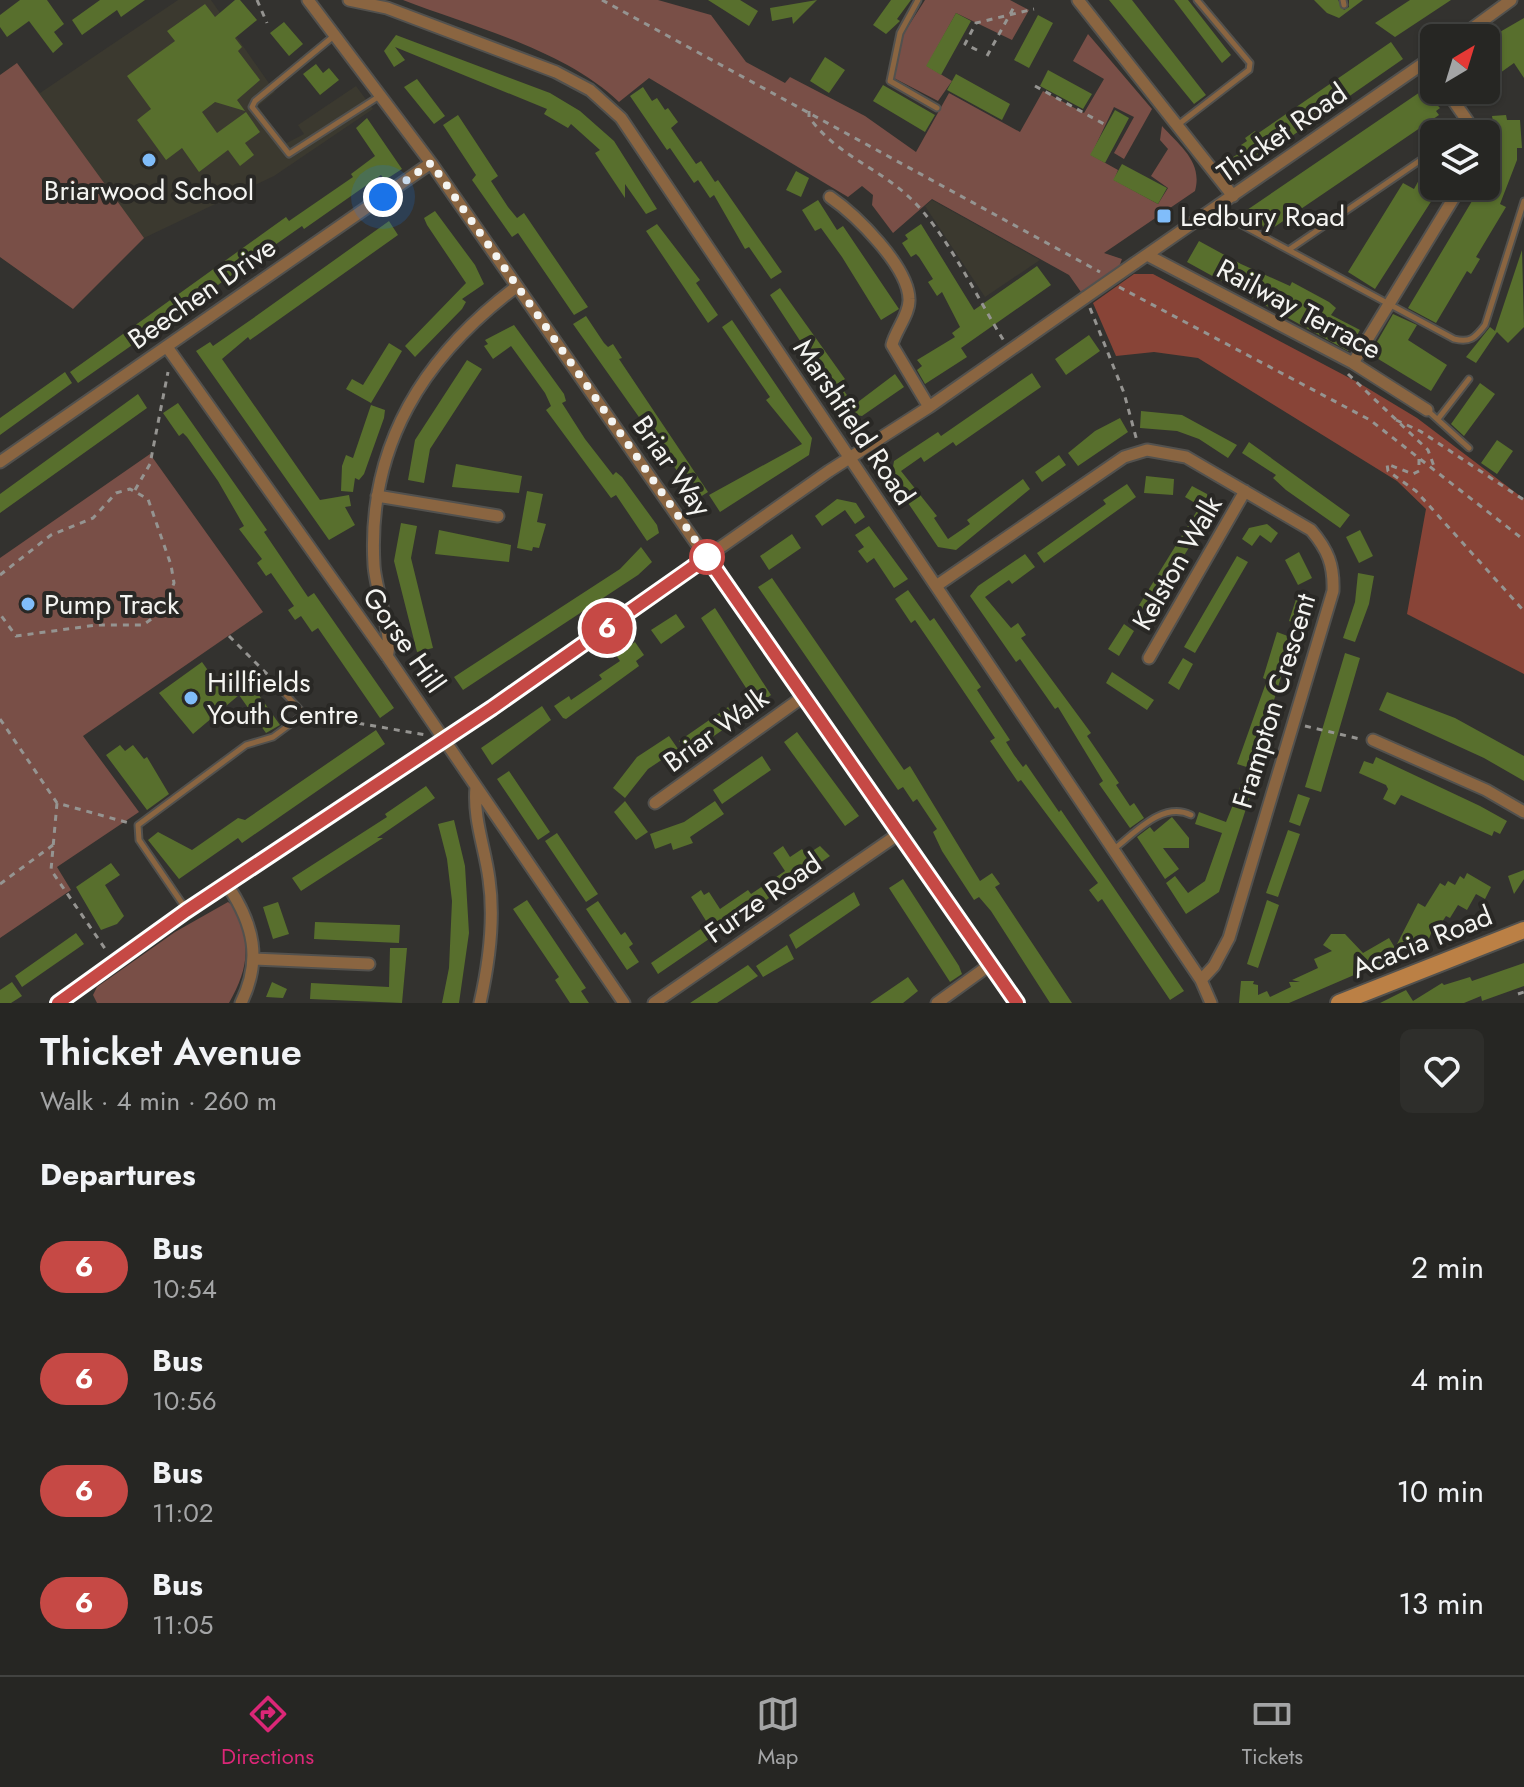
<!DOCTYPE html>
<html lang="en">
<head>
<meta charset="utf-8">
<style>
  :root { --surface:#262623; --page:#2e2e2b; --text:#f1f3f6; --muted:#a4a5a6; --line:#424341; --accent:#db2777 }
  body { margin:0; font-family:Jost,sans-serif; background:var(--page); color:var(--text); height:100vh; display:flex; flex-direction:column; font-size:30px; white-space:nowrap }
  * { box-sizing:border-box; margin:0 }
  p { font-size:26px; color:var(--muted) }
  .icon { flex:none; width:44px; height:44px; fill:none; stroke:currentColor; stroke-width:2; stroke-linecap:round; stroke-linejoin:round }
  .map { position:relative; height:1003px; overflow:hidden }
  .drawer { display:flex; flex-direction:column; background:var(--surface); flex:1 }
  .drawer>* { flex:none }
  .badge { padding:0 16px; border-radius:26px; font-size:28px; line-height:52px }
  .needle { width:52px; rotate:38deg }
  .tools { position:absolute; left:1420px; top:24px; display:grid; gap:16px }
  .tools a { display:grid; place-items:center; width:80px; height:80px; border-radius:12px; background:var(--surface); box-shadow:0 2px 6px #0004,0 0 0 2px var(--line); font-size:40px }
  .you { position:absolute; width:40px; height:40px; margin:-20px; border:6px solid #fff; border-radius:50%; background:#1a73e8; box-shadow:0 0 0 12px #1a73e833 }
  .map>.badge { position:absolute; translate:-50% -50%; box-shadow:0 0 0 4px #fff }
  h2 { padding:0 40px; font-size:30px; line-height:72px }
  .round { display:grid; place-items:center; flex:none; width:84px; height:84px; border-radius:12px; background:var(--page) }
  .overview { display:flex; align-items:center; justify-content:space-between; height:136px; padding:0 40px }
  h1 { font-size:38px; font-weight:600; line-height:60px }
  ul { padding:0; list-style:none }
  li { display:flex; align-items:center; gap:24px; height:112px; padding:0 40px }
  li div { flex:1 }
  li b { display:block; font-size:30px }
  li em { font-style:normal }
  li .badge { min-width:88px; font-weight:700; text-align:center }
  .menu { display:flex; justify-content:space-around; align-items:center; height:112px; border-top:2px solid var(--line); background:var(--surface); font-size:22px; color:var(--muted) }
  .menu a { display:grid; justify-items:center; gap:4px }
  .menu .active { color:var(--accent) }
  .map>svg:first-child { display:block }
  .built { fill:#3b392f }
  .green { fill:#794f47 }
  .forest { fill:#884437 }
  .building { fill:#586f2d }
  .lines { fill:none; stroke-linecap:round; stroke-linejoin:round }
  .lane-casing { stroke:#52514e; stroke-width:9 }
  .street-casing { stroke:#52514e; stroke-width:15 }
  .secondary-casing { stroke:#52514e; stroke-width:20 }
  .path { stroke:#959491; stroke-width:3; stroke-dasharray:6 6; stroke-linecap:butt }
  .lane { stroke:#8a6541; stroke-width:5 }
  .street { stroke:#8a6541; stroke-width:11 }
  .secondary { stroke:#bb8045; stroke-width:16 }
  .street-bridge-casing { stroke:#52514e; stroke-width:15; stroke-linecap:butt }
  .street-bridge { stroke:#8a6541; stroke-width:11 }
  .line-casing { stroke:#fff; stroke-width:18 }
  .line { stroke:#c64945; stroke-width:12 }
  .walk { stroke:#f4f4f1; stroke-width:8; stroke-dasharray:0 14.4 }
  .poi-dot { fill:#80bdfa; stroke:#292825; stroke-width:3 }
  .stop-dot { fill:#fff; stroke:#c64945; stroke-width:4 }
  .labels { text-anchor:middle; dominant-baseline:central; stroke-width:8; stroke-linejoin:round; paint-order:stroke }
  .street-label { font-size:28px; fill:#f4f4f1; stroke:#292825 }
  .poi-label { font-size:28px; fill:#f4f4f1; stroke:#292825; text-anchor:start }
</style>
</head>
<body>
<div class="map">
<svg width="1524" height="1003" viewBox="0 0 1524 1003">
  <rect width="100%" height="100%" fill="#33322f"/>
  <path class="built" d="M178 0H211L275 92 258 106 285 144 304 134 298 125 356 86 373 109 274 176 144 238 73 309 0 257V75L17 63 40 93Z
    M932 200 1040 260 985 297 925 206Z"/>
  <path class="green" d="M403 0H658L711 15 746 62 785 83 790 77 865 116 916 152 949 93 1020 132 1043 91 1084 113 1104 79 1073 61 1088 34 1152 109 1124 159 1114 153 1134 117 1114 107 1091 155 1118 170 1114 180 1158 204 1168 188 1151 176 1168 149 1160 140 1162 126C1180 146 1203 162 1195 191L1104 253 1122 259 1119 267 1081 292 1069 275 932 199 893 233 872 205 873 195 862 186 848 197 649 78 619 102C565 50 473 27 403 0Z
    M925 0H1010L1029 10 1012 40 956 13 927 66 952 81 938 101 892 77 904 33Z
    M17 63 144 238 73 309 0 257V75Z
    M150 454 263 612 83 736 139 812 57 867 71 890 0 938V558Z
    M228 902C237 908 238 915 241 924 251 954 244 976 229 1003H97L93 995 97 987 175 932Z"/>
  <path class="forest" d="M1134 274H1153L1359 383 1417 418 1524 499V674L1407 614 1426 509 1397 481 1198 358 1154 352 1116 356 1093 303Z"/>
  <path class="building" d="M20 0H47L64 24 54 32 63 44 53 53 29 21 7 37 0 27V15Z
    M100 0H145L121 17 117 10 82 35 72 20Z
    M235 0H240L257 20 235 38 242 47 238 51 260 80 237 100 245 111 215 102 202 112 217 133 246 112 260 132 245 143 254 155 240 166 228 150 199 172 182 148 166 160 137 120 151 109 127 76 175 41 167 31 205 4 215 17Z
    M708 0H740L758 11 749 26Z
    M817 0 793 24 792 17 772 21 770 8Z
    M891 0H911L897 19 900 21 886 34 873 25Z
    M1109 0H1132L1206 95 1194 104Z
    M1174 0H1188L1231 55 1222 63Z
    M1314 0H1338L1344 10 1349 7V0H1363L1339 18 1327 13Z
    M1410 0H1451L1395 37 1375 23Z
    M956 13 971 21 941 75 926 66Z
    M1038 15 1053 23 1029 68 1014 60Z
    M1524 18V78L1514 63 1486 83V40Z
    M284 22 303 44 289 56 270 33Z
    M396 35 550 93 580 111 614 141 657 209 646 214 625 184V198L595 153 600 150 571 124 568 128 544 114 547 109 395 47 405 60 394 67 384 51Z
    M1391 42 1403 59 1233 177 1224 163 1244 150 1241 145 1247 141 1245 138 1255 131 1257 134Z
    M825 57 845 70 829 93 810 81Z
    M316 64 323 73 329 68 339 80 320 95 303 74Z
    M1048 70 1092 94 1083 109 1040 86Z
    M956 74 1010 104 1002 120 947 90Z
    M417 79 445 116 434 124 404 87Z
    M883 85 935 115 925 132 873 101Z
    M643 87 652 101 657 98 665 110 668 108 678 122 671 128 696 164 701 161 715 182 718 180 782 272 771 279 749 247 745 249 714 195 710 198 698 180 694 183 670 148 667 150 630 96Z
    M1423 90 1440 108 1436 111 1439 115 1267 232 1262 225 1259 227 1247 210Z
    M1115 110 1129 118 1105 163 1090 155Z
    M458 115 498 176 491 181 508 207 517 218 524 213 588 307 574 315 518 233 512 237 472 180 476 175 443 125Z
    M1506 115 1507 120H1520L1522 148H1517V160L1500 204 1506 207 1476 257 1480 259 1471 274 1467 271 1436 323 1408 308 1481 186H1486L1491 159 1489 123 1493 122 1492 116Z
    M367 118 402 169 385 180 381 175 304 229 302 226 78 383 70 372 272 227 286 217 289 221 353 177 351 174 375 156 356 128Z
    M1122 164 1167 188 1158 204 1113 180Z
    M1425 169 1434 174V186H1441L1375 289 1348 272 1403 183 1414 189Z
    M796 171 809 178 801 197 786 190Z
    M818 200 837 230 843 226 899 309 881 320 842 257 821 228 815 231 802 210Z
    M435 211 475 265 484 284 462 299 466 302 462 309 415 357 405 346 466 283 427 225 424 218Z
    M389 221 398 235 250 340 248 337 222 359 320 500 349 495 351 506 345 507 355 525 329 540 196 351 210 342 213 346 252 319Z
    M657 224 700 280 696 283 718 315 708 323 646 231Z
    M921 224 974 310 1037 266 1051 285 961 348 967 357 925 384 917 370 922 366 917 360 955 337 952 333 960 327 942 292 937 296 928 282 933 279 919 257 916 254 911 257 902 243 908 239 905 235Z
    M1199 241 1241 264 1290 286 1292 282 1329 302 1336 308 1331 315 1360 330 1348 351 1187 262Z
    M1522 250 1524 327 1508 343 1497 332 1476 363 1466 357 1490 327 1495 331Z
    M780 288 845 379 831 388 770 295Z
    M1393 314 1417 325 1408 340 1447 365 1431 391 1370 354Z
    M586 316 604 343 608 347 613 344 622 358 619 359 708 492 697 499 573 324Z
    M732 320 812 438 809 455 720 512 709 495 802 444 766 400 770 397 722 327Z
    M514 325 564 394 566 401 562 403 585 439 613 475 616 472 622 477 657 525 659 533 647 541 616 495 611 498 546 410 551 406 545 393 511 346 493 359 484 346 488 344 485 340Z
    M1089 335 1100 351 1066 375 1055 359Z
    M389 343 402 351 371 403 346 389 352 379 363 385Z
    M467 360 482 369 430 449 424 483 408 480 415 440Z
    M65 372 72 383 0 435V418Z
    M1032 373 1041 387 956 446 953 442 924 462 921 457 901 471 937 516 934 518 948 539 970 524 967 520 1023 479 1030 489 956 550 938 547 891 478 894 461 938 432 941 436Z
    M895 374 904 387 862 416 844 413 834 398 844 391 854 405Z
    M1480 383 1495 394 1464 436 1451 424Z
    M138 394 147 408 0 513V494Z
    M178 403 267 530 264 532 308 597 314 593 394 708 380 718 318 628 312 632 301 616 295 620 288 610 294 606 271 573 266 576 257 563 262 559 239 529 244 526 218 481 187 437 183 433 179 436 163 413Z
    M371 405 385 410 384 418 364 474 359 480 355 478 353 492 341 491 342 466 346 455 353 458Z
    M1141 411 1182 415 1237 445 1228 458 1199 439 1177 431 1140 428Z
    M1120 418 1128 432 1078 466 1068 453 1095 431Z
    M1497 440 1513 451 1497 474 1481 463Z
    M1249 442 1350 515 1340 528 1286 490 1273 478 1276 475 1242 453Z
    M1059 455 1066 465 1042 482 1035 472Z
    M456 464 522 476 519 493 452 487Z
    M1146 476 1174 479 1173 495 1144 493Z
    M1127 484 1136 497 1044 563 1037 553 1106 504 1103 500Z
    M1192 486 1207 494 1211 512 1143 622 1133 615 1200 506 1185 497Z
    M527 491 543 494 537 522 546 524 539 548 533 547 532 551 517 548Z
    M837 499 856 503 865 517 855 524 845 510 822 526 815 516Z
    M401 523 417 526 411 558 433 648 417 652 394 561Z
    M1267 524 1278 533 1271 543 1260 535 1252 546 1242 539 1249 528Z
    M869 526 908 579 894 588 874 558 867 563 858 551 864 547 855 535Z
    M439 530 511 545 509 562 435 554Z
    M1360 530 1373 556 1359 563 1346 537Z
    M792 534 801 548 769 570 760 556Z
    M641 547 652 562 638 575 463 690 454 677 620 569Z
    M1299 552 1312 578 1298 585 1285 560Z
    M1025 554 1035 567 1012 584 1009 580 985 597 1011 628 1018 623 1026 635 1021 638 1091 733 1087 736 1119 783 1116 785 1130 806 1134 803 1144 818 1130 828 1099 784 1103 781 1058 707 1055 709 1020 659 1016 662 970 596 978 586Z
    M1237 556 1248 562 1195 653 1184 647Z
    M1358 573 1374 576 1369 604 1355 642 1343 638 1355 602Z
    M772 578 904 770 910 766 980 881 992 873 1000 884 995 887 1072 1003H1050L991 911 979 897 974 900 942 851 933 832 937 829 917 799 913 802 903 787 898 790 758 587Z
    M908 590 930 621 934 618 981 687 977 690 1010 740 1006 742 1014 755 1023 767 1026 764 1059 812 1061 810 1184 991 1170 1000 1102 899 1098 902 1089 890 1098 883 1021 780 1018 782 990 741 995 738 941 658 915 620 911 623 895 599Z
    M1298 593 1310 597 1300 625 1289 621Z
    M715 608 771 695 757 705 701 618Z
    M676 614 685 627 661 644 651 630Z
    M1124 624 1134 631 1119 656 1108 649Z
    M1277 632 1293 638 1253 769 1237 764 1267 680 1263 678Z
    M635 642 644 655 636 661 639 666 566 719 563 718 554 706 569 696 571 700 602 679 599 675 620 661 616 655Z
    M1345 653 1360 658 1321 792 1305 787Z
    M1183 658 1193 664 1179 690 1168 683Z
    M202 662 217 683 239 667 280 725 266 733 239 695 193 734 159 693Z
    M1112 672 1154 700 1147 710 1106 683Z
    M1387 692 1455 718 1524 756V781L1484 758 1379 710Z
    M542 706 551 720 492 765 481 748Z
    M728 707 737 720 688 754 679 741Z
    M376 730 385 744 242 843 238 838 179 879 148 840 158 832 192 850 238 818 245 820Z
    M797 732 859 816 845 826 784 742Z
    M669 736 678 749 648 769 625 798 613 788 637 757Z
    M120 745 125 751 133 745 144 759 147 757 169 794 147 810 106 755Z
    M762 756 771 770 722 804 713 790Z
    M1376 757 1480 806 1507 821 1500 834 1494 831 1492 836 1401 795 1395 805 1383 799 1388 789 1386 785 1359 773 1364 761 1373 764Z
    M509 771 550 832 538 840 497 779Z
    M1244 777 1255 781 1219 892 1186 914 1166 883 1175 876 1188 893 1205 881 1222 833 1195 824 1199 812 1226 822Z
    M426 786 435 798 377 838H383L301 891 292 878 387 817 385 814Z
    M1298 794 1310 798 1300 826 1289 822Z
    M625 801 648 832 636 840 614 812Z
    M715 801 724 814 690 837 693 843 673 850 671 843 655 849 650 834 684 822Z
    M1172 817 1189 838V848H1163L1179 869 1165 879 1137 837 1150 827 1154 832Z
    M454 820 465 866 469 933 459 1003H442L449 968 452 901 447 859 438 824Z
    M1288 830 1300 834 1278 897 1266 893Z
    M557 833 598 894 586 902 545 841Z
    M783 846 790 857 802 849 806 855 820 846 830 856 658 974 651 963 708 924 691 897 701 890 704 895 709 892 720 909 748 890 751 894 785 871 773 853Z
    M111 863 120 875 105 885 124 916 117 924 101 930 76 887Z
    M1524 870V879L1514 894 1508 876Z
    M1467 873 1491 887 1485 899 1476 894 1467 910 1458 905 1450 918 1446 916 1436 931 1433 929 1425 948 1416 945 1389 960 1289 1003H1239L1241 981H1254L1253 984 1258 985V995L1267 991 1270 997 1291 987 1289 982H1300L1292 980 1318 968 1314 959 1332 951 1323 945 1331 934H1345L1363 953 1389 938 1395 948 1418 903 1425 907 1440 883 1445 886 1448 881 1455 885 1460 876 1464 879Z
    M903 879 959 966 962 974 950 982 889 888Z
    M854 892 860 905 796 949 789 935Z
    M527 900 586 988 581 991 589 1003H570L555 980 559 977 513 909Z
    M1267 900 1279 905 1258 968 1247 964Z
    M598 901 621 935 625 932 633 944 629 947 639 962 627 970 586 909Z
    M278 902 289 934 273 939 263 907Z
    M315 922 400 925 399 943 314 939Z
    M76 933 84 944 22 987 15 976Z
    M787 945 794 959 763 977 756 966Z
    M390 948H407L402 1003 310 999 311 983 389 987Z
    M1524 963V986L1482 1001 1481 996 1464 1003H1380L1406 990 1413 1001 1442 983 1444 985 1470 977 1472 981Z
    M748 965 758 976 717 1003H690Z
    M908 977 918 991 903 1003H870Z
    M12 982 22 996 11 1003H0V990Z
    M272 982 287 989 283 998 266 997Z"/>
  <g class="lines">
    <defs>
      <path id="lane" d="M918 0 900 33 890 81 937 108
        M1343 0 1344 5
        M335 35 255 101 252 107 289 154 378 97
        M1179 124 1249 70 1250 63 1197 0
        M1459 134 1471 126
        M1214 210 1454 339C1470 343 1475 338 1485 325L1524 201
        M1290 249 1434 151
        M1427 410 1469 448
        M1438 419 1469 379
        M1114 849C1136 832 1163 801 1191 815
        M186 909 139 840 138 825 246 745 273 737 304 714 274 682"/>
      <path id="street" d="M308 0 431 163 1017 1003
        M349 0 387 8 556 72 590 90 621 118 1201 980 1211 1003
        M1078 0 1233 196
        M1459 38 1511 0
        M1426 62 1434 72
        M1446 90 1471 126 1473 134
        M830 197C856 215 908 266 909 299 910 314 895 331 892 345L929 407
        M1147 255 1353 363 1427 410
        M1135 263 1434 56
        M167 347 387 656 624 1003
        M1353 363 1461 186
        M0 462 431 163
        M377 496 498 516
        M936 586 1124 457 1147 450 1186 457 1311 530C1328 550 1334 565 1333 591L1229 938 1214 966 1201 980
        M387 656C394 639 375 588 374 565 367 446 423 357 516 287
        M1149 658 1245 491
        M1373 740 1486 790 1524 812
        M476 787C473 819 485 848 489 879 495 920 489 963 480 1003
        M655 803 804 696
        M228 886C254 925 262 960 241 1003
        M254 959 369 964
        M58 1003 186 911 492 708 829 471 929 407 1086 297
        M654 1003 900 833
        M937 1003 991 964"/>
      <path id="secondary" d="M1339 1003 1524 930"/>
    </defs>
    <use href="#lane" class="lane-casing"/>
    <use href="#street" class="street-casing"/>
    <use href="#secondary" class="secondary-casing"/>
    <path class="path" d="M257 0 267 23
      M602 0 1100 272
      M977 50 965 44 976 23 1034 9
      M987 56 1015 5
      M1035 86 1104 124
      M809 111V117C835 154 877 167 909 197 946 231 977 298 1004 341
      M1119 287 1370 420 1524 540
      M1090 308 1124 393 1137 441
      M1348 374 1428 450 1435 469
      M1396 420 1420 431 1524 500
      M1419 459V471L1413 474 1387 464 1388 471 1416 491 1524 611
      M135 490 150 464 168 372
      M0 575 51 535 93 518 116 493 130 489 148 499 171 565 174 583 163 611 143 625H97L16 636 0 614
      M229 636 269 676
      M311 715 426 735
      M0 719 57 803 129 823
      M1305 726 1360 739
      M57 803 51 870 108 953
      M0 884 53 845
      M1518 994 1524 992"/>
    <use href="#lane" class="lane"/>
    <use href="#street" class="street"/>
    <use href="#secondary" class="secondary"/>
    <defs>
      <path id="street-bridge" d="M1086 297 1135 263"/>
    </defs>
    <use href="#street-bridge" class="street-bridge-casing"/>
    <use href="#street-bridge" class="street-bridge"/>
  </g>
  <g class="lines">
    <defs>
      <path id="line" d="M58 1003 186 911 492 708 707 557 1017 1003"/>
    </defs>
    <use href="#line" class="line-casing"/>
    <use href="#line" class="line"/>
    <path class="walk" d="M383 197 431 163 707 557"/>
  </g>
  <g class="poi-dot">
    <circle cx="149" cy="160" r="8"/>
    <rect x="1156" y="208" width="16" height="16" rx="4"/>
    <circle cx="28" cy="604" r="8"/>
    <circle cx="191" cy="698" r="8"/>
  </g>
  <circle class="stop-dot" cx="707" cy="557" r="16"/>
  <g class="labels">
    <g class="street-label">
      <text transform="translate(1282 133) rotate(-35)">Thicket Road</text>
      <text transform="translate(202 293) rotate(-35)">Beechen Drive</text>
      <text transform="translate(1299 309) rotate(28)">Railway Terrace</text>
      <text transform="translate(854 422) rotate(56)">Marshfield Road</text>
      <text transform="translate(672 466) rotate(55)">Briar Way</text>
      <text transform="translate(1177 563) rotate(-60)">Kelston Walk</text>
      <text transform="translate(404 640) rotate(55)">Gorse Hill</text>
      <text transform="translate(1274 701) rotate(-73)">Frampton Crescent</text>
      <text transform="translate(716 730) rotate(-36)">Briar Walk</text>
      <text transform="translate(763 898) rotate(-35)">Furze Road</text>
      <text transform="translate(1422 942) rotate(-22)">Acacia Road</text>
    </g>
    <g class="poi-label">
      <text x="149" y="190" text-anchor="middle">Briarwood School</text>
      <text x="1180" y="216">Ledbury Road</text>
      <text x="44" y="604">Pump Track</text>
      <text x="207" y="682">Hillfields<tspan x="207" dy="32">Youth Centre</tspan></text>
    </g>
  </g>
</svg>
<div class="tools">
<a><svg class="needle" viewBox="-14 -14 28 28"><path d="M0-13l5 13h-10z" fill="#e53935"/><path d="M0 13l5-13h-10z" fill="#a4a5a6"/></svg></a>
<a><svg class="icon" aria-label="layers" viewBox="0 0 24 24"><path d="M12 4l9 5-9 5-9-5zM3 14l9 5 9-5"/></svg></a>
</div>
<div class="you" style="left:383px;top:197px"></div>
<b class="badge" style="left:607px;top:628px;background:#c64945;color:#fff">6</b>
</div>
<section class="drawer">
<div class="overview"><div><h1>Thicket Avenue</h1><p>Walk · 4 min · 260 m</p></div><a class="round"><svg class="icon" aria-label="heart" viewBox="0 0 24 24"><path d="M12 20l-8-8c-3-5 5-10 8-4 3-6 11-1 8 4z"/></svg></a></div>
<h2>Departures</h2>
<ul>
<li><span class="badge" style="background:#c64945;color:#fff">6</span><div><b>Bus</b><p>10:54</p></div><em>2 min</em></li>
<li><span class="badge" style="background:#c64945;color:#fff">6</span><div><b>Bus</b><p>10:56</p></div><em>4 min</em></li>
<li><span class="badge" style="background:#c64945;color:#fff">6</span><div><b>Bus</b><p>11:02</p></div><em>10 min</em></li>
<li><span class="badge" style="background:#c64945;color:#fff">6</span><div><b>Bus</b><p>11:05</p></div><em>13 min</em></li>
</ul>
</section>
<nav class="menu">
<a class="active"><svg class="icon" aria-label="directions" viewBox="0 0 24 24"><path d="M12 3l9 9-9 9-9-9zM9 14v-3h6M13 9l2 2-2 2"/></svg>Directions</a>
<a><svg class="icon" aria-label="map" viewBox="0 0 24 24"><path d="M3 6l6-2 6 2 6-2v14l-6 2-6-2-6 2zM9 4v14M15 6v14"/></svg>Map</a>
<a><svg class="icon" aria-label="tickets" viewBox="0 0 24 24"><path d="M3 7h18v10H3zM15 7v10"/></svg>Tickets</a>
</nav>
</body>
</html>
